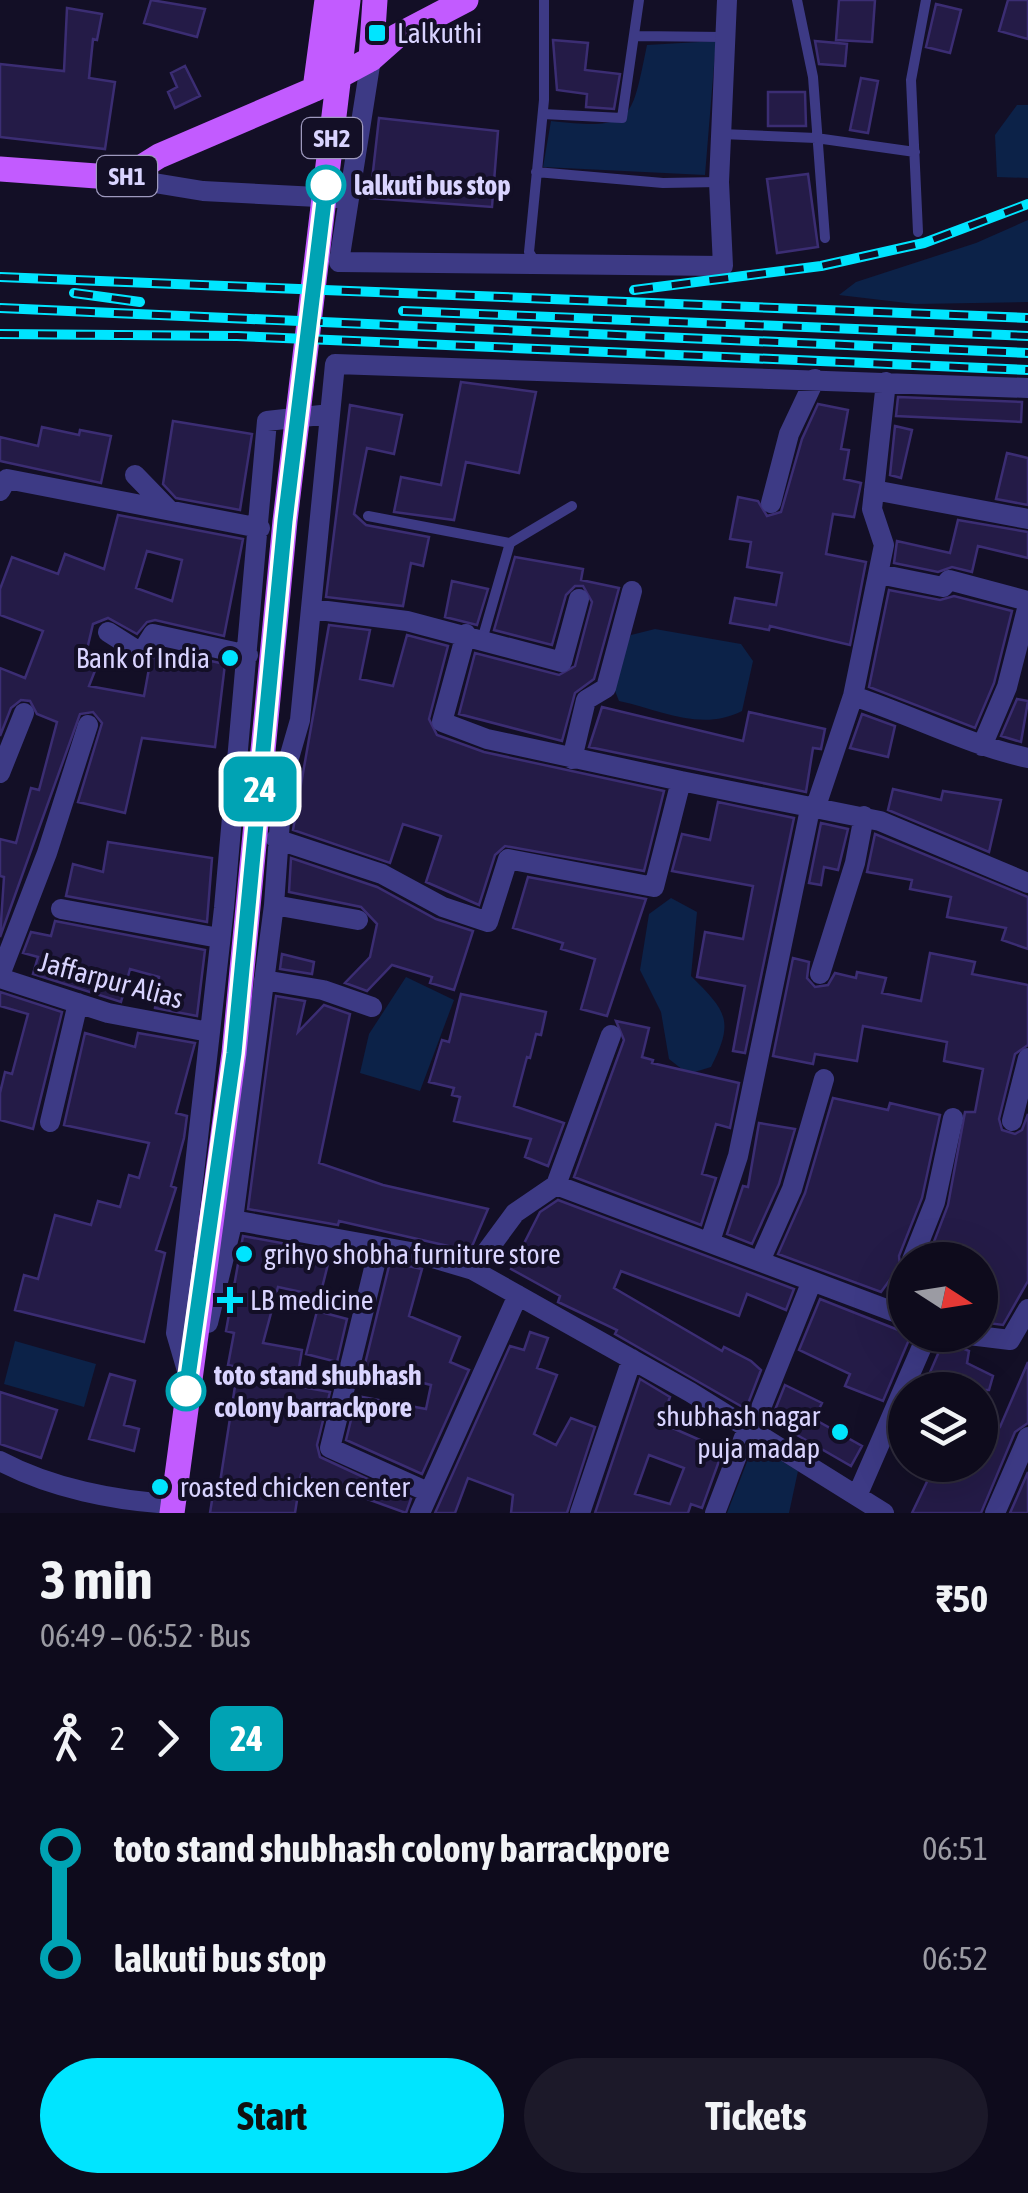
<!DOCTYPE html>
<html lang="en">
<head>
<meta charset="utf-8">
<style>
  :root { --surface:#0e0b1c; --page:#1c1929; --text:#f1f3f6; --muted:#9b9ba3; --line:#2e2b3b; --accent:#00e5ff }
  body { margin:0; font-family:"Asap Condensed",sans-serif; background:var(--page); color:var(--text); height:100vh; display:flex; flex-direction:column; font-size:38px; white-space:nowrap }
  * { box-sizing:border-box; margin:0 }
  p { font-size:32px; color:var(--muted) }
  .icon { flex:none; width:55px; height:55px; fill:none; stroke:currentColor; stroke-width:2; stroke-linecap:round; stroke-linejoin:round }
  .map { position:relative; height:1513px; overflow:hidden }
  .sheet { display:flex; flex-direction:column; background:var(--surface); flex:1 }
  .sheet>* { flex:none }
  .badge { padding:0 20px; border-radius:15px; font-size:35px; line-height:65px }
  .needle { width:65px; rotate:102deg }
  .buttons { position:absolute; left:888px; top:1242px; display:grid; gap:20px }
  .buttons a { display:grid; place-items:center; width:110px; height:110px; border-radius:50%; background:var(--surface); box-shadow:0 10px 40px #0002,0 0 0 2px var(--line); font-size:50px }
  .map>.badge { position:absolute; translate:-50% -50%; box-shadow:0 0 0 5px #fff }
  .legs { display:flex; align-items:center; gap:15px; height:110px; padding:0 40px; font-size:32px }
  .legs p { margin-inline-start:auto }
  .summary { display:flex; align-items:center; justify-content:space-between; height:170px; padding:0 40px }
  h1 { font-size:55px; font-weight:700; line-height:75px }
  .cta { display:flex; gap:20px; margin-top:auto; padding:20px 40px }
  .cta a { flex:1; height:115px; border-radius:60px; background:var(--accent); color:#111; font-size:40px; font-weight:700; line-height:115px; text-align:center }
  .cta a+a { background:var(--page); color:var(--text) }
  ul { padding:0 40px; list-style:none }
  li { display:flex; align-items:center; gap:35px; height:110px; font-size:38px }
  li i { display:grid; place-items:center; width:15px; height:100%; margin:0 12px; background:currentColor }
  li i::after { content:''; width:25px; height:25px; margin:-12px; border:8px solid; border-radius:50%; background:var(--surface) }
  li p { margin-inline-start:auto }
  li:first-child i { background:linear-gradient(#0000 50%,currentColor 0) }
  li:last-child i { background:linear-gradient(currentColor 50%,#0000 0) }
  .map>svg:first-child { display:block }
  .water { fill:#0c2248 }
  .building { fill:#241b47; stroke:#3b2d73; stroke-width:2.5; fill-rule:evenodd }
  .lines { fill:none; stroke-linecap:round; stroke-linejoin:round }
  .lane { stroke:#3d3a85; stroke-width:10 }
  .street { stroke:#3d3a85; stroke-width:20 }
  .primary { stroke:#c25bff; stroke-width:25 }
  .rail-casing { stroke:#00e5ff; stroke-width:10 }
  .rail { stroke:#130f26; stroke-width:6; stroke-dasharray:19; stroke-linecap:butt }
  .line-1-casing { stroke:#fff; stroke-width:22 }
  .line-1 { stroke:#00a3b4; stroke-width:15 }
  .poi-dot { fill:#00e5ff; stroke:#130f26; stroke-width:4 }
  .stop-1-dot { fill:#fff; stroke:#00a3b4; stroke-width:5 }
  .labels { text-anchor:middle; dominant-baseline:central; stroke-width:8; stroke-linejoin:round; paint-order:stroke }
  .shield { fill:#130f26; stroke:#9e99be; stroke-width:2.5 }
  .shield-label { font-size:25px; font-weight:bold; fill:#d9d4ff }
  .poi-label { font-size:28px; fill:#d9d4ff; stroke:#130f26; text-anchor:start }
  .stop-label { font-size:28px; font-weight:bold; fill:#d9d4ff; stroke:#130f26; text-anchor:start }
  .street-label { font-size:28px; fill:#d9d4ff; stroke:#130f26 }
</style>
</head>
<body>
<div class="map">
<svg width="1028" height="1513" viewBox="0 0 1028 1513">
  <rect width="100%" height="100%" fill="#130f26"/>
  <path class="water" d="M716 41 705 175 543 167 551 121C634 130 631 122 647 45Z
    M1017 105H1028V178L997 177 995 135Z
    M1028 220V302L915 304 839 295 856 282 976 243Z
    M655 629 741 644 753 661 742 711C701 732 661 710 619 701L610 678 631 635Z
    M671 898 697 912 691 976C726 1011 735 1020 711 1067L688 1074 669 1059 661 1012 640 970 649 914Z
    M406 977 454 1000 420 1091 360 1073 369 1034Z
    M15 1341 96 1364 84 1407 4 1384Z
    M754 1444 798 1471 789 1513H727Z"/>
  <path class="building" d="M151 0 205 9 197 37 144 23Z
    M839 0H875L872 42 836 40Z
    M1008 0H1028V39L999 31Z
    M936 4 961 10 950 53 926 47Z
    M67 8 102 14 97 40 93 39 89 78 115 82 105 149 0 137V64L64 71Z
    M553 40 588 43 585 70 620 74 614 109 586 107 587 94 557 90Z
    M815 41 847 44 845 66 819 64Z
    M185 66 200 96 175 108 168 92 177 87 171 73Z
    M861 78 878 81 868 133 850 130Z
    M768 92H805L806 126H768Z
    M379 118 498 131 492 207 370 198Z
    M808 174 818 247 777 253 767 179Z
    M461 382 536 392 519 473 466 462 454 520 394 512 401 477 441 485Z
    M898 397 1022 402 1021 422 896 416Z
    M818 404 848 410 841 449 849 450 844 479 861 483 854 517 833 514 826 554 866 562 850 645 770 626 769 630 730 623 735 598 776 605 782 573 747 567 751 542 730 539 738 497 758 501 767 516 781 512 802 439Z
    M350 405 402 415 394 454 367 448 354 514 366 525 429 537 423 566 411 563 403 606 326 597Z
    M173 421 252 434 240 510 176 498 163 484Z
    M895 426 912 430 901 478 890 475Z
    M42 427 79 435 80 430 111 436 101 483 0 461V437L38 446Z
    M1007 453 1028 458V505L996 499Z
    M118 515 243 539 224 636 155 620 147 622 137 634 108 618 93 624 85 658 98 663 89 686 144 696 150 663 159 650 225 664 215 747 142 738 125 813 78 802 102 723 93 712 80 714 0 937 4 877 0 876V839L16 843 31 788 39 790 57 722 37 714 30 701 21 700 11 708 0 736V668L25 678 43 631 0 615V589L12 557 58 574 65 554 104 569ZM147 551 182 560 172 601 136 588Z
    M958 520 1028 532V558L978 546 972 572 952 567 938 572 894 563 897 541 950 553Z
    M515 557 583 569 581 580 619 588 594 679 575 693 562 741 459 714 475 653 559 675 575 666 592 602 583 586H575L566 595 552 645 494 630Z
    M452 581 488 589 477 625 445 617Z
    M889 590 940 600 954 596 1012 611 994 683 975 728 869 687Z
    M329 625 370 630 360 679 393 686 407 635 448 646 429 719 437 735 484 752 664 791 644 871 505 846 495 855 479 905 426 882 441 836 403 824 390 863 293 830Z
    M1017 699 1028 701 1021 742 1001 736Z
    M602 707 743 741 749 712 825 729 821 749 813 748 806 792 589 747Z
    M862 714 895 726 888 757 850 748Z
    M893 789 941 800 943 791 1001 800 989 852 888 810Z
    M718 802 794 818 745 1053 733 1051 745 986 697 977 705 932 743 939 753 886 672 871 682 834 710 840Z
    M821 823 848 829 838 870 824 867 821 885 809 883Z
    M875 834 1028 897V949L1002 940 1006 928 947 917 951 897 910 889 912 880 867 872Z
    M108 842 212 858 207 922 66 896 73 864 103 872Z
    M291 858 377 887 436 919 473 931 454 990 430 983 432 977 392 965 367 991 345 983 370 957 377 924 361 907 289 892Z
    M528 877 646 899 607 1016 581 1009 595 959 561 949 563 943 513 928Z
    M55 921 205 950 197 1016 155 1008 159 977 130 969 121 1002 33 974 38 957 23 953 31 932 51 936Z
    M930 953 975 962 972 974 1028 985V1045L1015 1054 999 1119 1002 1130 1015 1134 1022 1130 1028 1114V1281L1003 1325 980 1322V1260H927L948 1205 965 1112H975L983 1069 944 1061 947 1042 863 1026 857 1061 815 1054 813 1064 773 1056 793 958 809 962 807 978 815 987 828 985 835 973 856 978 857 972 886 978 882 993 921 1001Z
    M282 954 314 962 312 974 280 969Z
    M0 992 62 1012 33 1129 0 1120V1093L5 1072 12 1074 28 1014 0 1006Z
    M461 994 546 1012 541 1035 536 1034 530 1058 527 1057 514 1106 564 1123 548 1166 525 1157 531 1139 454 1121 460 1097 452 1095 454 1088 429 1082 442 1040 449 1042Z
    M276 996 305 1001 298 1032 324 1005 350 1014 319 1163 383 1185 488 1209 470 1251 339 1221 338 1225 248 1209Z
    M616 1021 649 1028 642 1057 653 1060 652 1063 739 1083 730 1128 716 1124 702 1174 716 1178 701 1225 574 1177 624 1040Z
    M85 1033 135 1047 138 1033 195 1043 176 1113 187 1116 184 1138 171 1186 176 1188 156 1250 165 1253 144 1342 15 1310 24 1275 38 1279 55 1215 91 1225 98 1201 120 1207 129 1175 139 1178 149 1143 64 1125Z
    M833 1098 888 1110 890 1103 940 1115 922 1198 899 1256 900 1266 881 1292 778 1254 805 1193Z
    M759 1123 795 1129 779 1184 752 1244 727 1234 743 1186 748 1187Z
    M558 1200 794 1289 786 1310 747 1294 739 1316 621 1271 614 1288 722 1351 724 1347 751 1361 761 1370 746 1409 615 1334 617 1330 558 1302 560 1296 511 1269 540 1212Z
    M243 1236 331 1252 320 1296 278 1287 263 1343 302 1350 296 1386 330 1392 317 1445 320 1457 411 1499 406 1513 301 1475 295 1513H210L214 1488 219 1489 238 1367 228 1365 234 1333 226 1331Z
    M390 1262 422 1269 409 1316 460 1337 450 1362 469 1370 422 1474 346 1440 357 1396 426 1409 431 1385 364 1368Z
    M820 1299 911 1335 883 1401 845 1386 850 1374 799 1350Z
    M317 1311 347 1319 337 1362 306 1354Z
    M530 1332 548 1338 537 1368 557 1375 534 1434 556 1445 571 1418 595 1427 567 1513H511L513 1495 468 1478 455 1513H435L510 1346 524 1350Z
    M944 1340 969 1351 967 1363 993 1376 989 1390H939L925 1384Z
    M1028 1362V1423L1015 1432 981 1513H912L935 1465H980V1419L1000 1427Z
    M110 1374 135 1381 124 1425 139 1429 134 1451 89 1439Z
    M640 1379 670 1397 661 1423 723 1450 702 1508 691 1504 688 1513H595ZM649 1455 684 1468 670 1504 635 1494Z
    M785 1385 822 1403 814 1419 862 1446 851 1466 771 1420Z
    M0 1392 57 1410 41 1458 0 1444Z
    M1028 1472V1513H1010Z"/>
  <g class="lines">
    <path class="lane" d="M797 0 813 77 825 238
      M635 36 724 37
      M543 114 622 118 639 0
      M721 134 816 138 915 152
      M536 172 663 183 719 182
      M918 232 911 80 926 0
      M535 262 529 252 544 100V0
      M368 516 510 543
      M482 640 510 543 572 506"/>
    <path class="street" d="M371 59 339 262 723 266 719 182 727 0
      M124 178 203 191 337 198
      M135 475 168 509
      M874 490 1028 519
      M0 491 7 479 260 528
      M771 503 789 434 815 379
      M879 574 943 587 949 580 1028 601
      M311 609 407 621 562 662 579 599
      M108 632 141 653 153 634 248 655
      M466 634 442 722 487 739 681 781
      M853 696C912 715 968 745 1028 758
      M982 746 1007 687 1028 605
      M572 759 586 700 606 688 632 591
      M0 773 24 713
      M276 839 382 874 443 907 488 922 508 859 654 887 681 781 880 821 1028 883
      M274 905 358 920
      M61 909 219 938
      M820 974 855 863 864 816
      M0 975 47 853 88 725
      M0 978 108 1013 209 1032
      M264 980 323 990 372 1007
      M1012 1121 1028 1058
      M50 1122 78 1003
      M556 1185 611 1035
      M233 1220 416 1253 473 1270 690 1392 884 1513
      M710 1241 738 1156 809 814 815 809 853 696 884 545 872 509 886 382
      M379 1248 330 1448 428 1492
      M912 1260 935 1202 953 1118
      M760 1261 792 1189 824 1079
      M473 1270 515 1213 556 1185 905 1316
      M892 1311 905 1279
      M208 1323 233 1220 274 905 283 779 300 720 335 364 1028 388
      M969 1335 1010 1340 1028 1309
      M188 1374 176 1333 224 908 267 421 330 414
      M752 1430 812 1281
      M0 1461C51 1488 115 1501 173 1504
      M857 1496 927 1335
      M420 1513 518 1295
      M580 1513 632 1359
      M715 1513 748 1427
      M995 1513 1028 1437"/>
    <path class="primary" d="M371 59 375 0
      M315 89 327 0
      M0 169 124 178 159 156 315 89 371 59 397 36 466 0
      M172 1513 234 1053 285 521 348 0"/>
    <defs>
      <path id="rail" d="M0 277 1028 318
        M634 290 821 266 924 243 1028 204
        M74 293 140 302
        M0 308 1028 353
        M403 311 1028 336
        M0 334 237 336 1028 370"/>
    </defs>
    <use href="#rail" class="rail-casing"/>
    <use href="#rail" class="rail"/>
  </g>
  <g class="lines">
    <defs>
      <path id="line-1" d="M186 1391 234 1053 285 521 326 185"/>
    </defs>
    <use href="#line-1" class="line-1-casing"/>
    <use href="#line-1" class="line-1"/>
  </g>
  <g class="poi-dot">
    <rect x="367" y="23" width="20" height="20" rx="5"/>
    <circle cx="230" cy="658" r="10"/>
    <circle cx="244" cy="1254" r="10"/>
    <path d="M225 1285h10v10h10v10h-10v10h-10v-10h-10v-10h10z"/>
    <circle cx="840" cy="1432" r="10"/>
    <circle cx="160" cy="1487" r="10"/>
  </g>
  <g class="stop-1-dot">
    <circle cx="326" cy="185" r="18"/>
    <circle cx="186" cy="1391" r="18"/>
  </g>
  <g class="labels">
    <g class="shield">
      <rect x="302" y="118" width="60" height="40" rx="8"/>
      <rect x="97" y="156" width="60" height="40" rx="8"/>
    </g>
    <g class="shield-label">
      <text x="332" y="138">SH2</text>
      <text x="127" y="176">SH1</text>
    </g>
    <g class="poi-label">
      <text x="397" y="33">Lalkuthi</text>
      <text x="210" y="658" text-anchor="end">Bank of India</text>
      <text x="264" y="1254">grihyo shobha furniture store</text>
      <text x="250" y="1300">LB medicine</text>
      <text x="820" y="1416" text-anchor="end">shubhash nagar<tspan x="820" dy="32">puja madap</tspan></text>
      <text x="180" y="1487">roasted chicken center</text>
    </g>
    <g class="stop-label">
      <text x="354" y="185">lalkuti bus stop</text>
      <text x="214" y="1375">toto stand shubhash<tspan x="214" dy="32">colony barrackpore</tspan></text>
    </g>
    <g class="street-label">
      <text transform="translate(111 980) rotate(15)">Jaffarpur Alias</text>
    </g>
  </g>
</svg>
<div class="buttons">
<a><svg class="needle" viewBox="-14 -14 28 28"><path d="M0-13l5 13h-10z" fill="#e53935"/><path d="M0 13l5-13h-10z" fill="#9b9ba3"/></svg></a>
<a><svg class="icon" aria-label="layers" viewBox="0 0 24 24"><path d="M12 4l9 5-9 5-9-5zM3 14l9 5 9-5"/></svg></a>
</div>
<b class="badge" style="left:260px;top:789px;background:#00a3b4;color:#fff">24</b>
</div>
<section class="sheet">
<div class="summary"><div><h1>3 min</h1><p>06:49 – 06:52 · Bus</p></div><b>₹50</b></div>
<div class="legs"><svg class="icon" aria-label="walk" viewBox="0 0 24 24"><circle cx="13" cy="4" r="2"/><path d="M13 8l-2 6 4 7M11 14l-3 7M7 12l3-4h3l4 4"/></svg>2<svg class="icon" aria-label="forward" viewBox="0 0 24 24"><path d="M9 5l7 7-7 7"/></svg><b class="badge" style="background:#00a3b4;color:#fff">24</b></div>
<ul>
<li><i style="color:#00a3b4"></i><b>toto stand shubhash colony barrackpore</b><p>06:51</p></li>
<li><i style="color:#00a3b4"></i><b>lalkuti bus stop</b><p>06:52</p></li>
</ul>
<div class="cta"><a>Start</a><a>Tickets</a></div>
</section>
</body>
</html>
